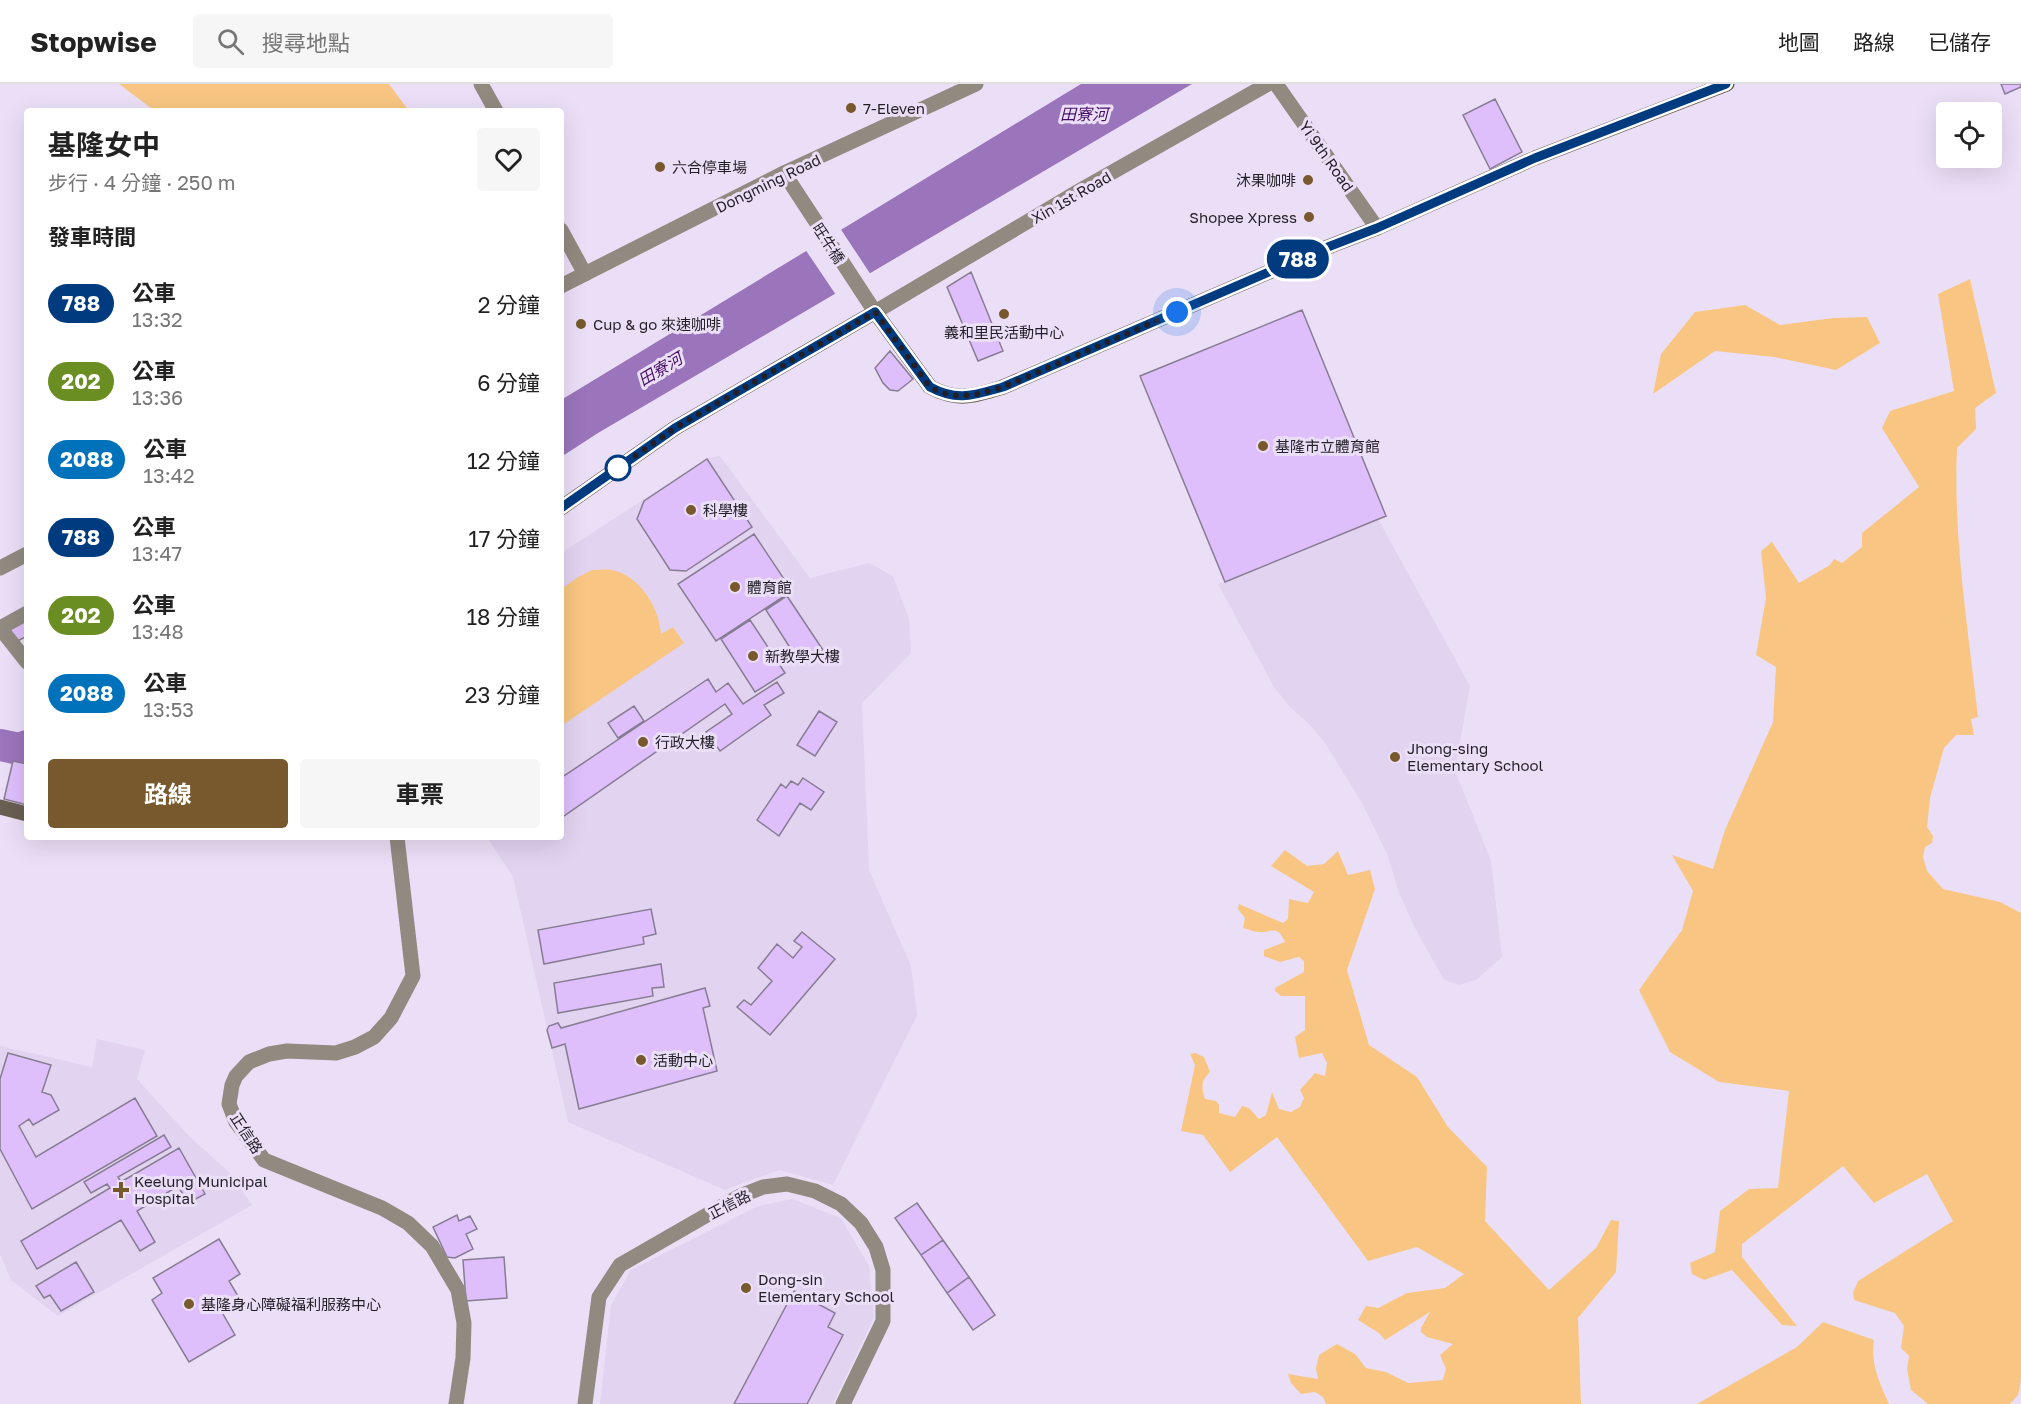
<!DOCTYPE html>
<html lang="zh-TW">
<head>
<meta charset="utf-8">
<style>
  :root { --surface:#fff; --page:#f6f6f6; --text:#222; --muted:#767676; --line:#e0e0e0; --accent:#77592d }
  body { margin:0; font-family:"Golos Text","Noto Sans TC",sans-serif; background:var(--page); color:var(--text); height:100vh; display:flex; flex-direction:column; font-size:22px; white-space:nowrap }
  * { box-sizing:border-box; margin:0 }
  p { font-size:20px; color:var(--muted) }
  .icon { flex:none; width:33px; height:33px; fill:none; stroke:currentColor; stroke-width:2; stroke-linecap:round; stroke-linejoin:round }
  .map { position:relative; flex:1; overflow:hidden }
  .side { position:absolute; left:24px; top:24px; width:540px; height:732px; display:flex; flex-direction:column; background:var(--surface); border-radius:6px; box-shadow:0 6px 24px #0002 }
  .side>* { flex:none }
  .badge { padding:0 12px; border-radius:20px; font-size:21px; line-height:39px }
  .tools { position:absolute; left:1936px; top:18px; display:grid; gap:12px }
  .tools a { display:grid; place-items:center; width:66px; height:66px; border-radius:6px; background:var(--surface); box-shadow:0 6px 24px #0002; font-size:30px }
  .you { position:absolute; width:30px; height:30px; margin:-15px; border:4px solid #fff; border-radius:50%; background:#1a73e8; box-shadow:0 0 0 9px #1a73e833 }
  .map>.badge { position:absolute; translate:-50% -50%; box-shadow:0 0 0 3px #fff }
  h2 { padding:0 24px; font-size:22px; line-height:54px }
  .round { display:grid; place-items:center; flex:none; width:63px; height:63px; border-radius:6px; background:var(--page) }
  .head { display:flex; align-items:center; justify-content:space-between; height:102px; padding:0 24px }
  h1 { font-size:28px; font-weight:700; line-height:45px }
  .cta { display:flex; gap:12px; margin-top:auto; padding:12px 24px }
  .cta a { flex:1; height:69px; border-radius:6px; background:var(--accent); color:#fff; font-size:24px; font-weight:700; line-height:69px; text-align:center }
  .cta a+a { background:var(--page); color:var(--text) }
  ul { padding:0; list-style:none }
  li { display:flex; align-items:center; gap:18px; height:78px; padding:0 24px }
  li div { flex:1 }
  li b { display:block; font-size:22px }
  li em { font-style:normal }
  li .badge { min-width:66px; font-weight:700; text-align:center }
  header { display:flex; align-items:center; gap:36px; box-sizing:border-box; height:84px; padding:0 30px; background:var(--surface); border-bottom:2px solid var(--line) }
  header strong { font-size:28px }
  nav { display:flex; gap:33px; margin-inline-start:auto; font-size:21px }
  .search { width:420px; height:54px; background:var(--page); display:flex; align-items:center; gap:15px; box-sizing:border-box; padding:0 21px; border-radius:6px; color:var(--muted); font-size:22px }
  .map>svg:first-child { display:block }
  .built { fill:#e2d3f1 }
  .green { fill:#f8c682 }
  .water { fill:#9b75bc }
  .pier { fill:#ebdff7 }
  .lines { fill:none; stroke-linecap:round; stroke-linejoin:round }
  .river { stroke:#9b75bc; stroke-width:32 }
  .building { fill:#debffc; stroke:#877d92; stroke-width:1.5 }
  .minor { stroke:#918a81; stroke-width:15 }
  .tertiary { stroke:#918a81; stroke-width:15 }
  .secondary { stroke:#695f52; stroke-width:15 }
  .line-casing { stroke:#fff; stroke-width:14 }
  .line { stroke:#003b80; stroke-width:9 }
  .walk { stroke:#231f27; stroke-width:6; stroke-dasharray:0 10.8 }
  .poi-dot { fill:#77592d; stroke:#ebdff7; stroke-width:2 }
  .stop-dot { fill:#fff; stroke:#003b80; stroke-width:3 }
  .labels { text-anchor:middle; dominant-baseline:central; stroke-width:6; stroke-linejoin:round; paint-order:stroke }
  .poi-label { font-size:15px; fill:#231f27; stroke:#ebdff7; text-anchor:start }
  .street-label { font-size:15px; fill:#231f27; stroke:#ebdff7 }
  .water-label { font-size:16px; font-style:italic; fill:#440d66; stroke:#ebdff7 }
</style>
</head>
<body>
<header>
<strong>Stopwise</strong>
<div class="search"><svg class="icon" aria-label="search" viewBox="0 0 24 24"><circle cx="10" cy="10" r="6"/><path d="M15 15l6 6"/></svg>搜尋地點</div>
<nav><a>地圖</a><a>路線</a><a>已儲存</a></nav>
</header>
<div class="map">
<svg width="2021" height="1320" viewBox="0 0 2021 1320">
  <rect width="100%" height="100%" fill="#ebdff7"/>
  <path class="built" d="M720 372 810 494 869 479 893 492 909 535 911 569 862 619 869 786 911 882 917 931 833 1101 779 1086 725 1106 568 1038 513 793 487 753H561V469L707 374Z
    M1378 435 1470 602 1455 686 1491 777 1502 873 1476 896 1459 901 1444 896 1416 846 1399 809 1388 772 1362 719 1325 659 1309 640 1290 623 1274 603 1218 500Z
    M97 955 145 966 137 995 189 1052 231 1090 252 1121 58 1232 11 1196 0 1170V962L92 983Z
    M792 1115 841 1134 869 1182 874 1233 833 1320H600L611 1221 631 1186 758 1122Z"/>
  <path class="green" d="M119 0H389L409 27H155Z
    M1970 195 1996 309 1975 324 1976 345 1957 364C1953 454 1968 544 1978 633L1971 635 1974 651H1956L1944 664 1930 714 1927 743 1933 752 1932 759 1925 763 1923 773 1927 787 1943 805 2000 818 2021 829V1296L2018 1311 2010 1320H1928L1911 1306 1907 1285 1909 1272 1901 1264 1904 1242 1895 1229 1854 1216 1853 1209 1858 1197 1953 1137 1927 1090 1874 1119 1843 1082 1742 1160V1173L1797 1242 1782 1241 1732 1186 1704 1196 1692 1190 1690 1179 1715 1168 1720 1127 1749 1105 1778 1104 1789 1007 1719 998 1670 968 1639 906 1682 846 1693 807 1672 771 1713 785 1725 746 1773 638 1776 583 1756 571 1766 514 1761 467 1772 458 1799 499 1830 481 1834 475 1842 479 1862 463V449L1919 403 1882 344 1890 327 1954 307 1938 210Z
    M1745 221 1780 241 1833 234 1867 233 1880 259 1836 286 1774 273 1715 267 1653 310 1661 270 1695 228Z
    M592 486C599 486 606 485 612 486 640 492 659 523 661 550L673 543 684 559 561 642V505L580 492Z
    M1285 766 1307 782 1324 780 1338 767 1348 791 1370 786 1375 805 1347 886 1369 961 1417 993 1448 1043 1487 1083 1485 1137 1549 1206 1596 1164 1611 1136 1619 1137 1616 1188 1578 1234 1581 1320H1326L1323 1313 1315 1308 1301 1310 1291 1299 1288 1290 1318 1295 1316 1284 1319 1271 1337 1260 1355 1270 1366 1284 1386 1288 1408 1299 1443 1296 1446 1285 1440 1271 1453 1260 1427 1253 1421 1248V1244L1430 1228 1385 1256 1379 1249 1358 1236 1366 1222 1378 1224 1407 1209 1445 1204 1464 1190 1417 1163 1368 1177 1277 1053 1230 1088 1203 1051 1181 1047 1195 981 1190 970 1195 969 1204 973 1210 988C1201 997 1201 1003 1205 1015L1216 1017 1219 1021V1029L1235 1033 1242 1022 1249 1024 1259 1035 1266 1031 1272 1008 1279 1025 1291 1028 1300 1023 1304 1014 1300 1006 1315 989 1325 992 1327 979 1322 969 1299 974 1295 953 1305 946V912H1281L1275 907V904L1304 888V877L1299 873 1280 878 1264 872V866L1285 858C1277 840 1272 849 1259 848 1254 848 1248 845 1243 844L1245 834 1238 825 1239 820 1283 839 1288 835 1289 815 1308 819 1314 808 1271 782Z
    M1823 1238 1874 1256C1870 1279 1880 1300 1889 1320H1697L1797 1263Z"/>
  <path class="water" d="M1081 0H1192L598 349 561 373V316Z"/>
  <path class="pier" d="M840 144 871 191 836 211 805 165Z"/>
  <g class="lines">
    <path class="river" d="M0 661 19 665 27 662"/>
  </g>
  <path class="building" d="M2001 0H2021V3L2005 10Z
    M1495 15 1522 68 1490 85 1463 31Z
    M971 188 1003 267 978 277 947 203Z
    M1302 226 1386 432 1225 498 1140 292Z
    M890 267 913 295 898 307 890 306 883 299 875 284Z
    M707 375 752 443 686 487 670 486 637 435 644 417Z
    M754 450 792 507 716 557 678 500Z
    M787 512 823 566 801 581 766 526Z
    M27 529V552L14 559 5 540Z
    M750 536 785 589 755 608 721 555Z
    M708 595 716 608 728 599 743 620 777 598 784 609 764 621 771 631 720 667 706 648 732 630 725 620 561 734V694Z
    M634 622 644 637 618 654 608 639Z
    M819 627 837 638 815 672 797 661Z
    M13 677 27 680V721L4 715Z
    M803 694 824 708 811 726 800 719 779 752 757 736 781 700 786 704 791 697 798 701Z
    M651 825 656 850 643 853 644 860 544 880 538 846Z
    M802 848 835 875 770 951 737 923 744 916 751 921 772 897 758 884 777 860 793 874 802 863 794 857Z
    M661 880 664 903 652 904 653 912 558 929 554 899Z
    M705 904 710 922 703 924 717 987 579 1025 565 960 552 964 547 946 549 942 558 939 561 944Z
    M8 969 51 981 42 1008 51 1011 59 1026 33 1041 29 1035 19 1042 36 1073 135 1014 157 1052 32 1125 0 1065V995Z
    M164 1051 171 1063 118 1093 121 1098 179 1064 205 1110 188 1119 178 1102 137 1127 155 1158 140 1167 121 1136 37 1185 21 1157 110 1104 107 1100 91 1109 84 1098Z
    M917 1119 943 1156 921 1171 895 1134Z
    M457 1131 459 1137 470 1132 477 1145 466 1150 473 1165 455 1174 447 1173 433 1143Z
    M219 1155 240 1190 229 1197 238 1212 219 1223 235 1251 189 1278 152 1216 162 1209 153 1194Z
    M943 1156 969 1193 947 1209 921 1171Z
    M504 1173 507 1214 466 1217 463 1176Z
    M76 1178 94 1208 61 1227 50 1211 44 1214 36 1202Z
    M969 1193 995 1231 973 1246 947 1209Z
    M794 1207 835 1229 828 1243 843 1251 807 1320H734Z"/>
  <g class="lines">
    <path class="minor" d="M481 0 496 27
      M1276 0 1377 144
      M784 89 875 228
      M561 146 585 190
      M27 529 0 544 27 578
      M397 753 413 892 391 934 374 953 355 963 336 969 287 967 269 970 249 978 236 992 232 1001 229 1020 236 1038 264 1076 382 1124 408 1139 432 1162 458 1206 464 1239 463 1274 456 1320
      M585 1320 599 1213 620 1181 740 1112 763 1103 787 1100 815 1107 841 1120 861 1139 876 1163 883 1186V1237L843 1320"/>
    <path class="tertiary" d="M561 202 784 89 976 0
      M875 228 1079 107 1268 0
      M0 484 27 470"/>
    <path class="secondary" d="M561 424 675 344 875 228 930 303C958 318 974 312 1003 303L1315 168 1377 144 1535 74 1727 0
      M0 723 27 730"/>
  </g>
  <g class="lines">
    <defs>
      <path id="line" d="M561 424 675 344 875 228 930 303C958 318 974 311 1003 303L1315 168 1377 144 1535 74 1726 0"/>
    </defs>
    <use href="#line" class="line-casing"/>
    <use href="#line" class="line"/>
    <path class="walk" d="M618 384 675 344 875 228 930 303C958 318 974 311 1003 303L1177 228"/>
  </g>
  <g class="poi-dot">
    <circle cx="851" cy="24" r="6"/>
    <circle cx="660" cy="83" r="6"/>
    <circle cx="1308" cy="96" r="6"/>
    <circle cx="1309" cy="133" r="6"/>
    <circle cx="1004" cy="230" r="6"/>
    <circle cx="581" cy="240" r="6"/>
    <circle cx="1263" cy="362" r="6"/>
    <circle cx="691" cy="426" r="6"/>
    <circle cx="735" cy="503" r="6"/>
    <circle cx="753" cy="572" r="6"/>
    <circle cx="643" cy="658" r="6"/>
    <circle cx="1395" cy="673" r="6"/>
    <circle cx="641" cy="976" r="6"/>
    <path d="M118 1097h6v6h6v6h-6v6h-6v-6h-6v-6h6z"/>
    <circle cx="746" cy="1204" r="6"/>
    <circle cx="189" cy="1220" r="6"/>
  </g>
  <circle class="stop-dot" cx="618" cy="384" r="12"/>
  <g class="labels">
    <g class="poi-label">
      <text x="863" y="24">7-Eleven</text>
      <text x="672" y="83">六合停車場</text>
      <text x="1296" y="96" text-anchor="end">沐果咖啡</text>
      <text x="1297" y="133" text-anchor="end">Shopee Xpress</text>
      <text x="593" y="240">Cup &amp; go 來速咖啡</text>
      <text x="1004" y="248" text-anchor="middle">義和里民活動中心</text>
      <text x="1275" y="362">基隆市立體育館</text>
      <text x="703" y="426">科學樓</text>
      <text x="747" y="503">體育館</text>
      <text x="765" y="572">新教學大樓</text>
      <text x="655" y="658">行政大樓</text>
      <text x="1407" y="664">Jhong-sing<tspan x="1407" dy="17">Elementary School</tspan></text>
      <text x="653" y="976">活動中心</text>
      <text x="134" y="1097">Keelung Municipal<tspan x="134" dy="17">Hospital</tspan></text>
      <text x="758" y="1195">Dong-sin<tspan x="758" dy="17">Elementary School</tspan></text>
      <text x="201" y="1220">基隆身心障礙福利服務中心</text>
    </g>
    <g class="street-label">
      <text transform="translate(1327 72) rotate(55)">Yi 9th Road</text>
      <text transform="translate(768 99) rotate(-26)">Dongming Road</text>
      <text transform="translate(1071 113) rotate(-30)">Xin 1st Road</text>
      <text transform="translate(829 159) rotate(57)">旺牛橋</text>
      <text transform="translate(247 1049) rotate(57)">正信路</text>
      <text transform="translate(729 1120) rotate(-27)">正信路</text>
    </g>
    <g class="water-label">
      <text x="1084" y="30">田寮河</text>
      <text transform="translate(660 285) rotate(-31)">田寮河</text>
    </g>
  </g>
</svg>
<div class="tools">
<a><svg class="icon" aria-label="locate" viewBox="0 0 24 24"><circle cx="12" cy="12" r="6"/><path d="M12 2v4M12 18v4M2 12h4M18 12h4"/></svg></a>
</div>
<div class="you" style="left:1177px;top:228px"></div>
<b class="badge" style="left:1298px;top:175px;background:#003b80;color:#fff">788</b>
<section class="side">
<div class="head"><div><h1>基隆女中</h1><p>步行 · 4 分鐘 · 250 m</p></div><a class="round"><svg class="icon" aria-label="heart" viewBox="0 0 24 24"><path d="M12 20l-8-8c-3-5 5-10 8-4 3-6 11-1 8 4z"/></svg></a></div>
<h2>發車時間</h2>
<ul>
<li><span class="badge" style="background:#003b80;color:#fff">788</span><div><b>公車</b><p>13:32</p></div><em>2 分鐘</em></li>
<li><span class="badge" style="background:#6b8e23;color:#fff">202</span><div><b>公車</b><p>13:36</p></div><em>6 分鐘</em></li>
<li><span class="badge" style="background:#0072bc;color:#fff">2088</span><div><b>公車</b><p>13:42</p></div><em>12 分鐘</em></li>
<li><span class="badge" style="background:#003b80;color:#fff">788</span><div><b>公車</b><p>13:47</p></div><em>17 分鐘</em></li>
<li><span class="badge" style="background:#6b8e23;color:#fff">202</span><div><b>公車</b><p>13:48</p></div><em>18 分鐘</em></li>
<li><span class="badge" style="background:#0072bc;color:#fff">2088</span><div><b>公車</b><p>13:53</p></div><em>23 分鐘</em></li>
</ul>
<div class="cta"><a>路線</a><a>車票</a></div>
</section>
</div>
</body>
</html>
